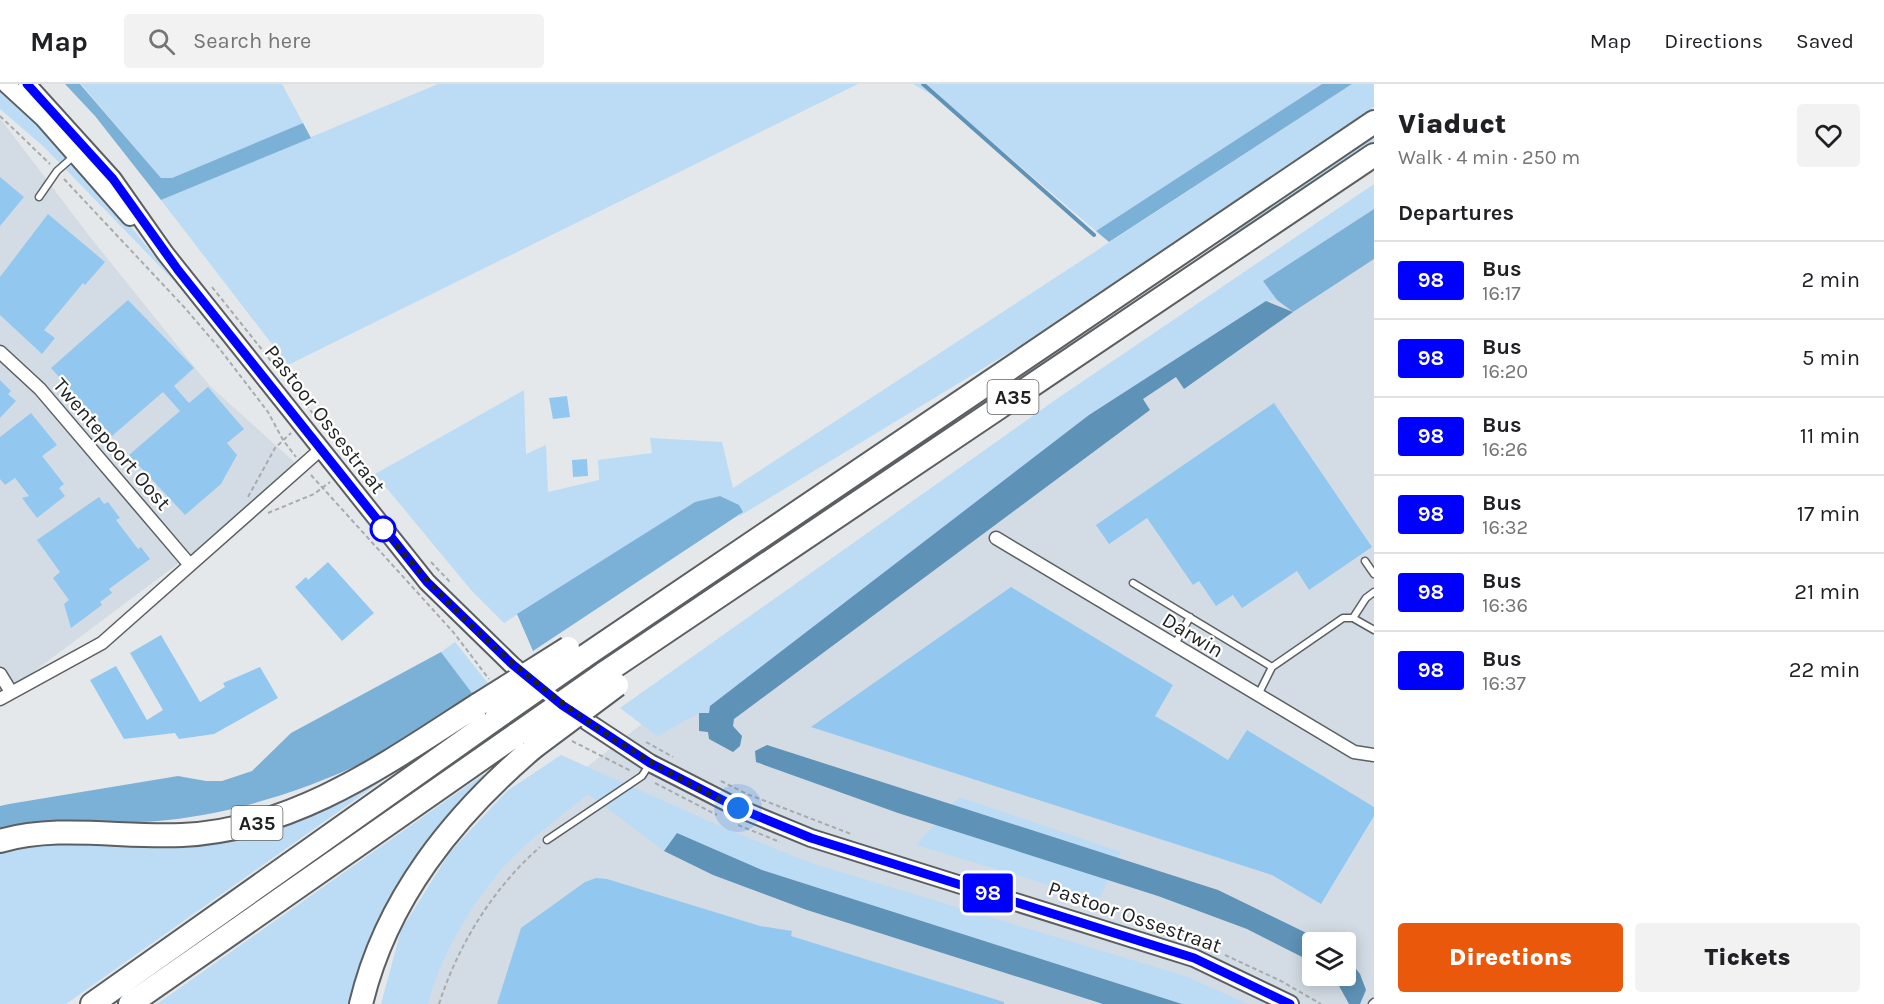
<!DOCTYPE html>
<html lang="en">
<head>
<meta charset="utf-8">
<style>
  :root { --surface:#fff; --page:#f2f2f2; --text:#202124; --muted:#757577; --line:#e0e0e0; --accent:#ea580c }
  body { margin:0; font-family:Karla,sans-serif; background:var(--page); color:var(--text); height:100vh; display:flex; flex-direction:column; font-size:22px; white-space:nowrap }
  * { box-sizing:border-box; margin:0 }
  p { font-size:20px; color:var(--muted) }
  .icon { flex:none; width:33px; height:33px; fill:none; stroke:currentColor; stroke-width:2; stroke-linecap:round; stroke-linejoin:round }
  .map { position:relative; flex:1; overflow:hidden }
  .panel { display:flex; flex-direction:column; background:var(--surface); width:510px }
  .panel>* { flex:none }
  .badge { padding:0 12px; border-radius:4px; font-size:21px; line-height:39px }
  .controls { position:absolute; left:1302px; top:848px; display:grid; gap:12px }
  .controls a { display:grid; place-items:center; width:54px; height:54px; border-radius:6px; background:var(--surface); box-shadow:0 3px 15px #0003; font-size:30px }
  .you { position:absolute; width:30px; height:30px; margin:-15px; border:4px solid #fff; border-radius:50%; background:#1a73e8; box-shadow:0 0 0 9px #1a73e833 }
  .map>.badge { position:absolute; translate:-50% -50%; box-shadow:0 0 0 3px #fff }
  h2 { padding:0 24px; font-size:22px; line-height:54px }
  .round { display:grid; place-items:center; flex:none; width:63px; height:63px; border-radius:6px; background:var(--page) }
  .headline { display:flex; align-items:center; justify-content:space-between; height:102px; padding:0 24px }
  h1 { font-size:28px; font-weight:800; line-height:45px }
  .button { display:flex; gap:12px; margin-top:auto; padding:12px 24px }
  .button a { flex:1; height:69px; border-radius:6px; background:var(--accent); color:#fff; font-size:24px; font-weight:800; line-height:69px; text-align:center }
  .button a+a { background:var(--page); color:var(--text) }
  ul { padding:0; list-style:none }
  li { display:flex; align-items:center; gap:18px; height:78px; padding:0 24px; border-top:2px solid var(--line) }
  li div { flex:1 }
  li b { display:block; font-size:22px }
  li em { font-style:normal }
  li .badge { min-width:66px; font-weight:700; text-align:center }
  header { display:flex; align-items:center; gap:36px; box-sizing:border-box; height:84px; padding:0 30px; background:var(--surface); border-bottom:2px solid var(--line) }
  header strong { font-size:28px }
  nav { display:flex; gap:33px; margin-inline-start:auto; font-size:21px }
  .search { width:420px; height:54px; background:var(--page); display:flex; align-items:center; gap:15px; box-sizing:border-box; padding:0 21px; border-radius:6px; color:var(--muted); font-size:22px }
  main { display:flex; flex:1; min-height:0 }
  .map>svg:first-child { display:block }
  .built { fill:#d3dce4; fill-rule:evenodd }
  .green { fill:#bbdcf4 }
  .forest { fill:#7cb1d7 }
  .water { fill:#5e92b6 }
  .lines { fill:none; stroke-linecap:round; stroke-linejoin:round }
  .stream { stroke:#5e92b6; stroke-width:4 }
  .building { fill:#92c8ef }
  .lane-casing { stroke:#5c5f61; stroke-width:9 }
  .street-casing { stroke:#5c5f61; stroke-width:15 }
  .secondary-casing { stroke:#5c5f61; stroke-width:20 }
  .highway-casing { stroke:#5c5f61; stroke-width:26 }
  .path { stroke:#a8abac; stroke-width:2; stroke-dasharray:4.5 3; stroke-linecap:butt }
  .lane { stroke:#fff; stroke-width:6 }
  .street { stroke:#fff; stroke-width:12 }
  .secondary { stroke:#fff; stroke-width:16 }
  .highway { stroke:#fff; stroke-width:22 }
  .highway-bridge-casing { stroke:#5c5f61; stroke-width:26; stroke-linecap:butt }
  .highway-bridge { stroke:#fff; stroke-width:22 }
  .line-casing { stroke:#fff; stroke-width:14 }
  .line { stroke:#00f; stroke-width:9 }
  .walk { stroke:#1f2020; stroke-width:6; stroke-dasharray:0 10.8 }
  .stop-dot { fill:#fff; stroke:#00f; stroke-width:3 }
  .labels { text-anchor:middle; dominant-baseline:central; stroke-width:4.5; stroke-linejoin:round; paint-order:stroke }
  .shield { fill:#fff; stroke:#626363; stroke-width:1.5 }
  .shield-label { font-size:20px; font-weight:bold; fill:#1f2020 }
  .street-label { font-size:21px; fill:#1f2020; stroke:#fff }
</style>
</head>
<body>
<header>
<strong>Map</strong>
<div class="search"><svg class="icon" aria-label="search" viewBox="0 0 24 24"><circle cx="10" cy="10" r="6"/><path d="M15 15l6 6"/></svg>Search here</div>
<nav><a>Map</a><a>Directions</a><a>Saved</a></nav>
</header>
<main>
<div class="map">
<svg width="1374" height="920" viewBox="0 0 1374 920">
  <rect width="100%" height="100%" fill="#e5e8ea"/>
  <path class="built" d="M0 34 87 149 209 301 303 386 0 613Z
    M1374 126V920H409L520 735 647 636ZM1312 858H1346V891H1312Z"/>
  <path class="green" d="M0 0 80 79 175 198 44 63 0 25Z
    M81 0H282L303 39 172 94H161Z
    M438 0H858L288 281 161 116Z
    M913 0H1322L1096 147 945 18Z
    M1352 0H1374V23L1015 265 738 433 743 427 720 412 695 418 504 539 471 506 375 390 524 306 526 370 546 361 548 408 599 396 598 376 652 369 650 354 722 358 733 404Z
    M1374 47V69L1236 162 1224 147Z
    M1374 100V125L1263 197 1277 216 1266 217 1089 331 709 629H699L657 652 620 624 1061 312Z
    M455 558 491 603 475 613 441 568Z
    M444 653 66 920H0V765L39 757 205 756Z
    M561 671 729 746 811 779 1185 892 1248 920H1182L762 786 677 749 664 767 588 710C563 731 533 752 510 776 477 810 439 873 428 920H381L401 846 450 768 507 707Z
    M484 690 485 693C414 762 374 822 350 920H157Z
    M959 713 1121 768 1099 816 916 761Z"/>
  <path class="forest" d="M65 0H80L161 94H172L303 39 311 54 161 116 95 32Z
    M1322 0H1352L1109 158 1096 147Z
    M1374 125V175L1293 228 1277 216 1263 197Z
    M720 412 739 421 743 428 533 567 517 530 695 418Z
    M441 568 475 613C442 633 408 657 373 674 309 705 239 728 168 736 112 743 55 729 0 748V722L9 720 178 692 206 697H222L252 687 291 649Z"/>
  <path class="water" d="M1266 217 1293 228 1184 305 1176 293 1143 315 1150 326 734 635 733 642 742 652 740 662 733 668 709 655 708 648 699 647V629H709L710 622 1089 331Z
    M767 661 1218 806 1325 858H1312V878L1247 845 1158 812 898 729 756 678 755 667Z
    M677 749 762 786 1182 920H1103L807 826 713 791 664 767Z
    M1346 872 1360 890 1366 906 1360 920H1349L1333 891H1346Z"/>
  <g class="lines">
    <path class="stream" d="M923 0 1094 151"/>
  </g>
  <path class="building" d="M0 93 24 113 0 142Z
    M48 130 105 178 85 201 83 199 44 246 55 254 42 270 0 231V193Z
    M128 216 194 284 174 302 189 319 208 303 244 345 227 359 237 371 221 400 185 431 129 371 180 327 163 308 112 352 51 284Z
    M0 296 11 307 8 310 16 317 0 334Z
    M567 312 570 333 553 335 549 314Z
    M1274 319 1372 463 1309 506 1297 487 1242 524 1233 511 1216 522 1199 497 1193 501 1147 434 1109 460 1096 441Z
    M31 329 57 361 42 372 64 400 59 404 65 412 37 434 22 414 29 412 15 394 5 401 0 395V353Z
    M587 375 588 392 573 393 572 376Z
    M99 413 104 420 108 418 120 434 116 436 138 465 141 463 150 475 109 505 112 509 100 518 102 521 71 544 64 520 69 516 53 494 60 488 37 456Z
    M328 478 374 529 342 557 295 503 306 493 308 496Z
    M1011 503 1173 601 1155 632 1191 653 1228 676 1247 646 1374 723V732L1321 820 1272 791 811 643Z
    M161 551 200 618 225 603 223 599 260 583 278 614 214 650 179 655 175 649 124 655 90 596 116 582 147 636 163 626 130 569Z
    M596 794 607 795 760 842 792 847 791 852 1004 918V920H497L521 844 585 798Z"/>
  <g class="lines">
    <defs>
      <path id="lane" d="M39 113 57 87 74 72
        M1365 477 1374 490
        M1133 499 1272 583 1343 534H1353L1374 546
        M1353 534 1366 514 1374 508
        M1174 562 1190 533
        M1258 611 1272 583
        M547 756 642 692 649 681
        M1372 920 1374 918"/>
      <path id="street" d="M0 268 40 305 190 481
        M996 454 1354 668 1374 671
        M0 590 11 608
        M0 615 102 559 320 366"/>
      <path id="secondary" d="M6 0 43 34 130 133
        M27 0 113 95 165 169 427 498 512 581 562 621 650 679 738 724 811 754 1194 874 1290 920"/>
      <path id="highway" d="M582 574 1374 38
        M603 590 1374 71
        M0 757C58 740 122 754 182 751 295 746 387 679 479 620
        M92 920 496 634
        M130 920 517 650
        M361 920C386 815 453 732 534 663"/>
    </defs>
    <use href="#lane" class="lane-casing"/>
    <use href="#street" class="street-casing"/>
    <use href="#secondary" class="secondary-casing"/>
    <use href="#highway" class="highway-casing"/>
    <path class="path" d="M0 32 50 80
      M64 95 185 224 219 264 268 328 283 356 296 373
      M212 203 362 391
      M311 391 454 549 489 595
      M248 413 275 364 291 349
      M268 429 314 410 330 398
      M431 478 450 498
      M572 657 631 687
      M646 658 673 673
      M721 697 747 710 851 750
      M655 699 717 731
      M738 741 780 758
      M977 790 995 795
      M1225 871 1281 897 1321 920
      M439 920C458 861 493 804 540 763"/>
    <use href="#lane" class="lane"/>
    <use href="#street" class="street"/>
    <use href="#secondary" class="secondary"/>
    <use href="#highway" class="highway"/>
    <defs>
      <path id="highway-bridge" d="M479 620 568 564
        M496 634 582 574
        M517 650 603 590
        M534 663 617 601"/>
    </defs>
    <use href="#highway-bridge" class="highway-bridge-casing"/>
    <use href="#highway-bridge" class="highway-bridge"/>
  </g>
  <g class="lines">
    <defs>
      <path id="line" d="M27 0 113 95 178 186 427 498 512 580 562 621 650 679 738 724 811 754 1194 874 1290 920"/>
    </defs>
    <use href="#line" class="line-casing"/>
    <use href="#line" class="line"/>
    <path class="walk" d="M383 445 377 437C477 563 592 655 738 724"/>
  </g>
  <circle class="stop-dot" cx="383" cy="445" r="12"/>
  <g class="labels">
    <g class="shield">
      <rect x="987.5" y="296" width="51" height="34" rx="4.5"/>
      <rect x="231.5" y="722" width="51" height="34" rx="4.5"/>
    </g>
    <g class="shield-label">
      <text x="1013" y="313">A35</text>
      <text x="257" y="739">A35</text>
    </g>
    <g class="street-label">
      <text transform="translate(325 335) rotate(52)">Pastoor Ossestraat</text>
      <text transform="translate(112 360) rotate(49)">Twentepoort Oost</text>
      <text transform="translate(1193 551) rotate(31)">Darwin</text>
      <text transform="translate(1135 833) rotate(19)">Pastoor Ossestraat</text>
    </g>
  </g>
</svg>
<div class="controls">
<a><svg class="icon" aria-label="layers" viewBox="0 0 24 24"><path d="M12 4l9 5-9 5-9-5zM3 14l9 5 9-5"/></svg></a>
</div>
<div class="you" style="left:738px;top:724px"></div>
<b class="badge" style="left:988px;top:809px;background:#00f;color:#fff">98</b>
</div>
<section class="panel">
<div class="headline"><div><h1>Viaduct</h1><p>Walk · 4 min · 250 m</p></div><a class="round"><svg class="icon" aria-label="heart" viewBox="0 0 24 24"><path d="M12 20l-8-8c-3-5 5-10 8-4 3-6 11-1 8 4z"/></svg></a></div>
<h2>Departures</h2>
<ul>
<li><span class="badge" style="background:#00f;color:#fff">98</span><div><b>Bus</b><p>16:17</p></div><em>2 min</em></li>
<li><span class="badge" style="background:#00f;color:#fff">98</span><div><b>Bus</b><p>16:20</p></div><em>5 min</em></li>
<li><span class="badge" style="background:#00f;color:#fff">98</span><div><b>Bus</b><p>16:26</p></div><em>11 min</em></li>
<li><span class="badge" style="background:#00f;color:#fff">98</span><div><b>Bus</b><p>16:32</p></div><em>17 min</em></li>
<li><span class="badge" style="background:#00f;color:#fff">98</span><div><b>Bus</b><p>16:36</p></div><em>21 min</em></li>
<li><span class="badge" style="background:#00f;color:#fff">98</span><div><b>Bus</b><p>16:37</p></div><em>22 min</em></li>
</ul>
<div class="button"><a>Directions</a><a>Tickets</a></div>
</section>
</main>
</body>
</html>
